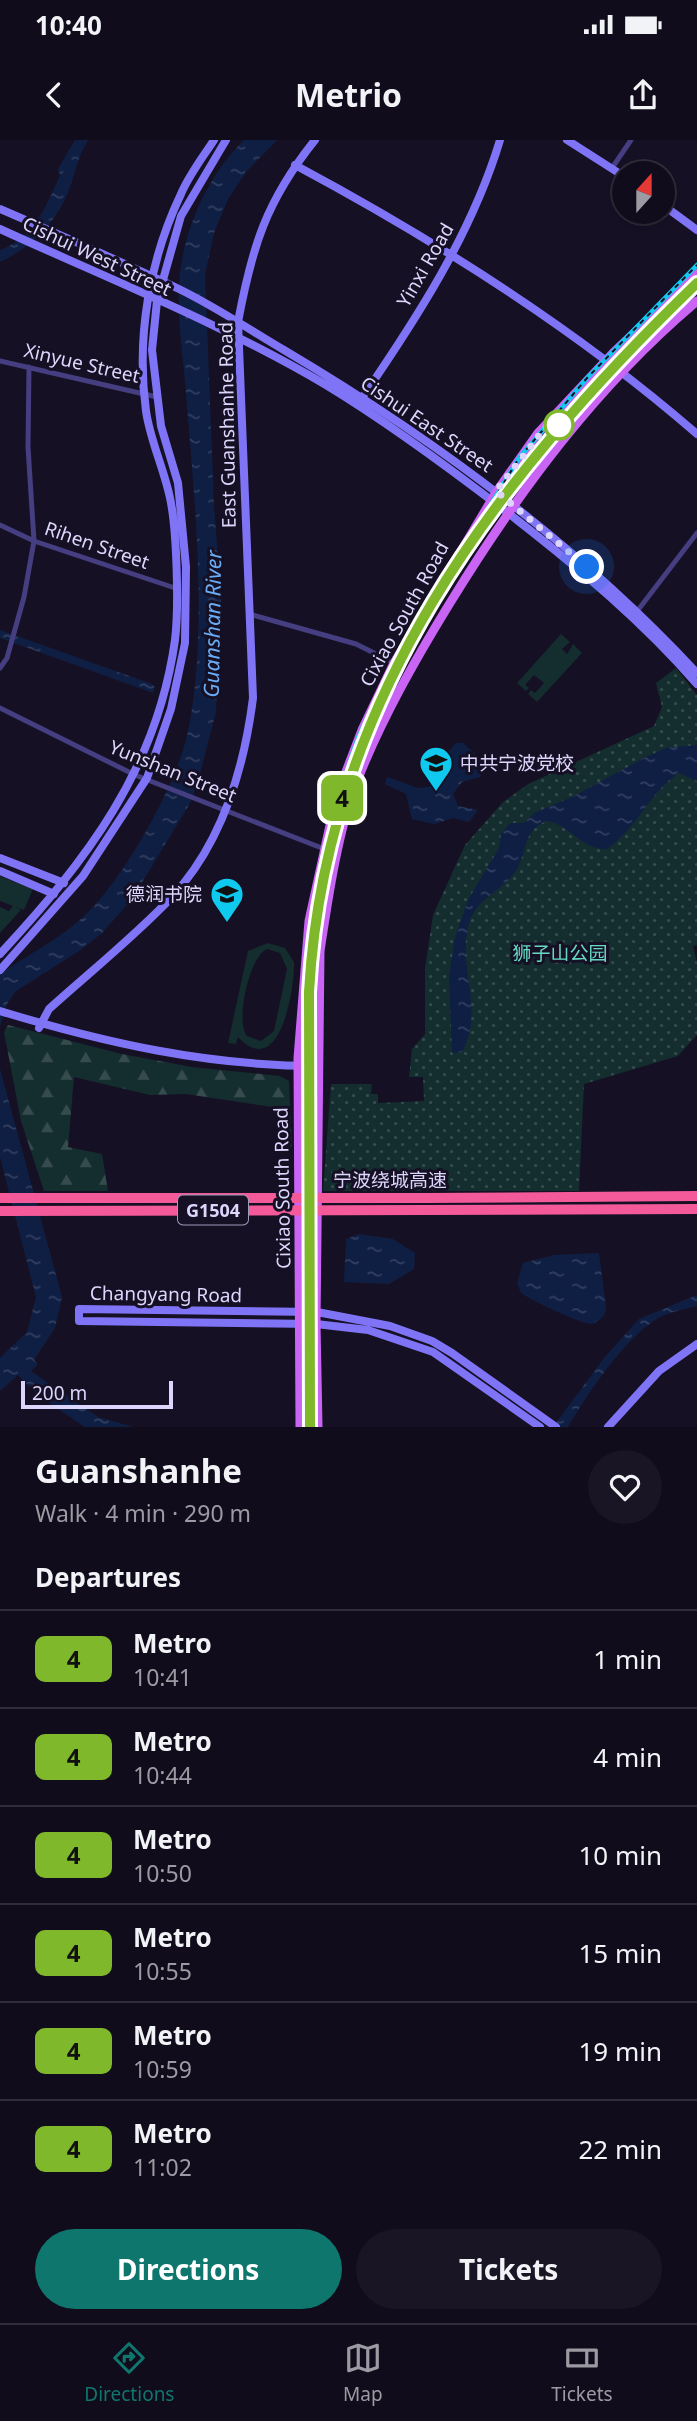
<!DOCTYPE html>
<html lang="en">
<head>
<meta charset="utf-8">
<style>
  :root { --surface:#100c1b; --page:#191524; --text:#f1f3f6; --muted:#9c9ba3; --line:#302c3a; --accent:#0f766e }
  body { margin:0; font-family:"Noto Sans","Noto Sans SC",sans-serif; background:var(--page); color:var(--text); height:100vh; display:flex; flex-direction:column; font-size:26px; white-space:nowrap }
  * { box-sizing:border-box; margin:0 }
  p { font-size:23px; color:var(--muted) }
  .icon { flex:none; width:38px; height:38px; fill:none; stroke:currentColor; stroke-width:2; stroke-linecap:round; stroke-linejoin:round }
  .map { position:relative; height:1287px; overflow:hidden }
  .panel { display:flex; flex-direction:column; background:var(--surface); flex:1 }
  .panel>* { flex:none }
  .badge { padding:0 14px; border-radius:10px; font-size:24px; line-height:46px }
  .needle { width:46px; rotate:21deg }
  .controls { position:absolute; left:612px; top:21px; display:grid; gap:14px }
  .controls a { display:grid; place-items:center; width:63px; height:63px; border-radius:50%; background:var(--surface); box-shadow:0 2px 5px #0004,0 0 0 2px var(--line); font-size:35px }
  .scale { position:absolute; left:21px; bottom:18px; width:152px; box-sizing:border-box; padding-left:7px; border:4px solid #ddd6fc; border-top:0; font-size:19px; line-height:24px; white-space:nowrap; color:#ddd6fc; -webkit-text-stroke:5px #151024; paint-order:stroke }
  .you { position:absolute; width:35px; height:35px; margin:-18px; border:5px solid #fff; border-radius:50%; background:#1a73e8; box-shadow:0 0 0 10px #1a73e833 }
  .map>.badge { position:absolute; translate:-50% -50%; box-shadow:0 0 0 4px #fff }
  h2 { padding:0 35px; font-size:26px; line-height:63px }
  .round { display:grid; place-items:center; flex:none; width:74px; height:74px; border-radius:37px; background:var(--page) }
  .summary { display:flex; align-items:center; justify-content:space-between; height:119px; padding:0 35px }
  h1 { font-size:33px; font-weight:700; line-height:52px }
  .cta { display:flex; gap:14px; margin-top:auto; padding:14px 35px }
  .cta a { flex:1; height:80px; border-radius:42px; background:var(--accent); color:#fff; font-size:28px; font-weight:700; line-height:80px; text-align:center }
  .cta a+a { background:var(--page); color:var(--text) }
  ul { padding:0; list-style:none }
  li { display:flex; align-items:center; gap:21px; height:98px; padding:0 35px; border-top:2px solid var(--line) }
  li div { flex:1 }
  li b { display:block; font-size:26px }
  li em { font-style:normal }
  li .badge { min-width:77px; font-weight:700; text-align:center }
  .status { display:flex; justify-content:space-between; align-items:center; height:49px; padding:0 35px; background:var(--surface); direction:ltr }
  .status svg { height:19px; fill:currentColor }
  header { display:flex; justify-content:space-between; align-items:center; height:91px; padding:0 35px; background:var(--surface); font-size:32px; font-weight:700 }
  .menu { display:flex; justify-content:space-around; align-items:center; height:98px; border-top:2px solid var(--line); background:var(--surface); font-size:19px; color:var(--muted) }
  .menu a { display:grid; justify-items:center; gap:4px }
  .menu .active { color:var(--accent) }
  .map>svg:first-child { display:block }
  .green { fill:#142d2e; fill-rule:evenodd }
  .forest { fill:url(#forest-firs) }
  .park { fill:url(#park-dots) }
  .water { fill:url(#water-ripples) }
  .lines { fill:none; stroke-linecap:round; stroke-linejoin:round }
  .street { stroke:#453e80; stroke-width:5 }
  .secondary { stroke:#8074f6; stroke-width:8 }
  .primary { stroke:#c964f5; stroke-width:9 }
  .highway { stroke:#f45999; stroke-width:10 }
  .rail-casing { stroke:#0fc9ef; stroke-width:4.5 }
  .rail { stroke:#151024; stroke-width:2; stroke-dasharray:5; stroke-linecap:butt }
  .highway-bridge { stroke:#f45999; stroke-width:10 }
  .line-casing { stroke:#fff; stroke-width:16 }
  .line { stroke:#80b82b; stroke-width:10 }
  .walk { stroke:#ddd6fc; stroke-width:7; stroke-dasharray:0 12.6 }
  .stop-dot { fill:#fff; stroke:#80b82b; stroke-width:3.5 }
  .labels { text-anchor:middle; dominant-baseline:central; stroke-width:6; stroke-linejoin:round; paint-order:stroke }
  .shield { fill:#151024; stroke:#a19bbb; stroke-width:2 }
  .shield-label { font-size:18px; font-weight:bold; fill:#ddd6fc }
  .street-label { font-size:19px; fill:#ddd6fc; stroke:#151024 }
  .poi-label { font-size:19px; fill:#ddd6fc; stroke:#151024; text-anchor:start }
  .park-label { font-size:19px; fill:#66d8c4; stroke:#151024 }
  .water-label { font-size:21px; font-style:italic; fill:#6bacf6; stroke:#151024 }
</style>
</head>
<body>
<div class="status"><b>10:40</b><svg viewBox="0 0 49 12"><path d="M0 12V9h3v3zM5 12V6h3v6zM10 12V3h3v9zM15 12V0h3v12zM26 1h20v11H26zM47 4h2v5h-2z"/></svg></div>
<header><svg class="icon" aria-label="back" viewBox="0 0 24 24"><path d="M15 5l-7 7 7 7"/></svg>Metrio<svg class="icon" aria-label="share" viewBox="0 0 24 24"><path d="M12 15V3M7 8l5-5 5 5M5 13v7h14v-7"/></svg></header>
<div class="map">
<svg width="697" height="1287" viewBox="0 0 697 1287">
  <defs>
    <pattern id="forest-firs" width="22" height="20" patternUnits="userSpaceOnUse" patternTransform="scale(1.75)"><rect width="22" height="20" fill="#142d2e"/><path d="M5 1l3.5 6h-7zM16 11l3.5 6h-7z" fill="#364b4d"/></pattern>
    <pattern id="park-dots" width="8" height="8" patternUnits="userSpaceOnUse" patternTransform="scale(1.75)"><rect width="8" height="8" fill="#142d2e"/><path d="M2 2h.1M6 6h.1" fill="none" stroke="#364b4d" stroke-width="1.8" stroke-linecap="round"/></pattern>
    <pattern id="water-ripples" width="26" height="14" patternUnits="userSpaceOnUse" patternTransform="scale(1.75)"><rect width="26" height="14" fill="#0f1f44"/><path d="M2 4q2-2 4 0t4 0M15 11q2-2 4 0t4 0" fill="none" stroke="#323f60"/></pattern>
  </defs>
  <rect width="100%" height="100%" fill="#151024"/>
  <path class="green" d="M561 494 570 502 562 509 567 514 573 504 582 513 537 562 528 554 531 550 535 553 544 543 534 535 525 545 529 548 526 551 517 543Z
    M0 736 33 749 24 770 15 767 21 770 0 793V767L9 771 13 766 0 761Z
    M268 803 285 808 294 822C295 848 280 942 238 897L236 904 228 903 248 811ZM267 809 280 813 287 829 274 891 261 901 247 896C235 881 249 817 267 809Z"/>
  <path class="forest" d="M8 885 122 914 192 927 280 936 289 941 292 1007 282 1008 285 969 186 954 150 955 74 937 68 1007 102 1014 108 1051H44L21 981 4 892Z"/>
  <path class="park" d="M676 528 697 555V805L693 806 697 823V895L678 916 584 944 579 1051H323L331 944H372L371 954H378V963L424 961 423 937H409L412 909 425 894V828L433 775 465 705 503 662 528 644 654 586 662 567 656 543Z"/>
  <path class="water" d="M75 0H88C78 16 76 30 70 47 58 81 32 107 0 122V110C34 98 47 65 60 35L58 29Z
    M244 0H277L246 32 228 59 214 93 205 135 214 365 221 462 216 572 197 645 189 665 132 759 102 793 82 809 16 851 8 862 0 886V834C32 812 68 795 94 766 129 728 178 642 188 591 209 490 194 355 186 253 183 212 175 167 181 126 188 80 211 32 244 0Z
    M0 490 152 544 155 547 153 553 0 498Z
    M456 603H463L485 623 480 637 462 642 453 654 458 666 478 670 469 682 453 678 434 684 412 679 406 654 385 644 387 637 418 648 429 647 437 634 433 622 438 616 443 618Z
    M697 605V641L679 633C649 653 638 687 607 709 581 710 570 684 546 681 522 692 528 710 517 729 505 750 479 756 470 780 455 823 486 868 462 912L452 913 449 836 455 798 468 760 499 708 501 694 510 683H524L534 673 572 657 646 617 666 608Z
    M0 929 62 1157 55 1188 34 1220 38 1224 31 1231 98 1277 133 1287H85L36 1254 18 1235 0 1251V1218L27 1192 36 1157 0 1017Z
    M359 1094 393 1099 415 1113 414 1129 389 1144 344 1142 346 1099Z
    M599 1113 606 1168 604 1176 593 1184C582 1185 531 1160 521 1153L517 1143 523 1123 554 1115Z
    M697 1155V1166C683 1170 667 1172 655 1180 622 1202 588 1253 568 1287H553L604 1218 639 1179Z"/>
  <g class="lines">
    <path class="street" d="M612 28 631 0
      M0 221 157 257
      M0 385 34 401 178 449
      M249 474 356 504 394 523
      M635 474 697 393
      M0 528 7 518 24 457 34 401 28 307 29 227
      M0 568 135 635 337 714"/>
    <path class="secondary" d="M567 0 625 37
      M295 25C437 101 575 188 697 294
      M663 65 697 90
      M0 69C60 95 120 121 179 149 216 167 250 190 284 210 436 300 577 404 697 533
      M0 89C109 139 223 184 326 245 392 285 455 332 517 380 581 430 643 482 697 544
      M362 258C417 178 472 93 500 0
      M0 718 64 743
      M0 731 54 754
      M0 814C86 721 157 630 175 500 179 468 177 390 170 358 164 329 150 300 146 271 136 198 149 121 181 54 189 35 203 17 214 0
      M0 830 83 736 147 638 171 569 185 503 186 427 178 343 161 286 152 210 157 161 181 76 226 0
      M0 871C105 903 208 926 318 926
      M39 888 49 869C90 832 134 797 172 757 222 703 244 629 253 558L238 182C252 107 266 61 315 0
      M540 1287 433 1212 368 1190 316 1184 79 1181V1169L317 1172 390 1186 432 1201 452 1213 556 1287
      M608 1287 659 1231 697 1204"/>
    <path class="primary" d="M300 1287 298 918 309 781 336 658 362 590 394 523 497 351 538 293 613 213 697 133
      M318 1287 316 1184 320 811C328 758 338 690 357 641 382 578 415 520 450 463 518 352 597 245 697 161"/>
    <path class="highway" d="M426 1058 697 1056
      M426 1070 697 1069"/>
    <defs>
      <path id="rail" d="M532 319 590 252 697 143
        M305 1287 307 806 334 668 358 598 391 528 519 318 587 238 697 125"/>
    </defs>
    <use href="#rail" class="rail-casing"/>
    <use href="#rail" class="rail"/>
    <path class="highway-bridge" d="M0 1058H426
      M0 1071 426 1070"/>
  </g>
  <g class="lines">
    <defs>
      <path id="line" d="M310 1287 309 852C325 560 494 339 697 143"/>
    </defs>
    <use href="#line" class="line-casing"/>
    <use href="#line" class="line"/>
    <path class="walk" d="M559 285 555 275 496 351 587 427"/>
  </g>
  <defs>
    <symbol id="university-pin" viewBox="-11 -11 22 30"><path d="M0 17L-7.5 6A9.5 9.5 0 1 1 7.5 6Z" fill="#0fc9ef" stroke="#151024"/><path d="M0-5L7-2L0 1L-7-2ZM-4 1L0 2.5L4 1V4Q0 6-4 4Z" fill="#111"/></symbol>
    <symbol id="school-pin" viewBox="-11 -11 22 30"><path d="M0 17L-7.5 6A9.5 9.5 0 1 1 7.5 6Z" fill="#0fc9ef" stroke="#151024"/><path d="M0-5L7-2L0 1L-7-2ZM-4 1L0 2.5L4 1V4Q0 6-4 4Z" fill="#111"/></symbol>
  </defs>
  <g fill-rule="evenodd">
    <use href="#university-pin" x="417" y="604" width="38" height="52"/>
    <use href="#school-pin" x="208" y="735" width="38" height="52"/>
  </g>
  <circle class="stop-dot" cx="559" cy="285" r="14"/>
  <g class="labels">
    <rect class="shield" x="178" y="1055.5" width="70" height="29" rx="5"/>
    <g class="shield-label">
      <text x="213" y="1070">G1504</text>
    </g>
    <g class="street-label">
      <text transform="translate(97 116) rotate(25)">Cishui West Street</text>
      <text transform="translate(425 125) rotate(-60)">Yinxi Road</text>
      <text transform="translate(82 223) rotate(13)">Xinyue Street</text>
      <text transform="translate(427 284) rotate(34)">Cishui East Street</text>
      <text transform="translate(227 285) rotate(-91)">East Guanshanhe Road</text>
      <text transform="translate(97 405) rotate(19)">Rihen Street</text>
      <text transform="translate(404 474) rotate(-61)">Cixiao South Road</text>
      <text transform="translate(173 631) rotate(22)">Yunshan Street</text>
      <text x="390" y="1040">宁波绕城高速</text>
      <text transform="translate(282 1048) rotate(-91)">Cixiao South Road</text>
      <text transform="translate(166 1154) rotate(1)">Changyang Road</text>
    </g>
    <g class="poi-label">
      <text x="460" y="623">中共宁波党校</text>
      <text x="202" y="754" text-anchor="end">德润书院</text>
    </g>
    <g class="park-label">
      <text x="560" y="813">狮子山公园</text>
    </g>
    <g class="water-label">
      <text transform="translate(212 484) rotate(-89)">Guanshan River</text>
    </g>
  </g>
</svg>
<div class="controls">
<a><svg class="needle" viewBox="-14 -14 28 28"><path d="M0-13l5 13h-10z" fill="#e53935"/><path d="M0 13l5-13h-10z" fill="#9c9ba3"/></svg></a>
</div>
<div class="scale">200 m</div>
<div class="you" style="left:587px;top:427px"></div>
<b class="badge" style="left:342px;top:658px;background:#80b82b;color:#111">4</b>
</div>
<section class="panel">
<div class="summary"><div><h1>Guanshanhe</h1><p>Walk · 4 min · 290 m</p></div><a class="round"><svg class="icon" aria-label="heart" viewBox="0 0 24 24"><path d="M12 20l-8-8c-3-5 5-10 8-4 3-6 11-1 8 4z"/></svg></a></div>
<h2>Departures</h2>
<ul>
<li><span class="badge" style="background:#80b82b;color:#111">4</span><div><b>Metro</b><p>10:41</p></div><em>1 min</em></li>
<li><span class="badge" style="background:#80b82b;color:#111">4</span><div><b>Metro</b><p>10:44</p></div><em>4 min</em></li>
<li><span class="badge" style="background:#80b82b;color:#111">4</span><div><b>Metro</b><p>10:50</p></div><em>10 min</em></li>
<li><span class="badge" style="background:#80b82b;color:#111">4</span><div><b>Metro</b><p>10:55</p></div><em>15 min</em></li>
<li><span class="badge" style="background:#80b82b;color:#111">4</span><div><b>Metro</b><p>10:59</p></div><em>19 min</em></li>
<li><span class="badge" style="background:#80b82b;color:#111">4</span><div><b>Metro</b><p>11:02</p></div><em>22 min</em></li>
</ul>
<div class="cta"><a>Directions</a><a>Tickets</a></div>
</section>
<nav class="menu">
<a class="active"><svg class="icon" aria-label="directions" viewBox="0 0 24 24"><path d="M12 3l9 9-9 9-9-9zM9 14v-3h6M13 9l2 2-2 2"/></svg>Directions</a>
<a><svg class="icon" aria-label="map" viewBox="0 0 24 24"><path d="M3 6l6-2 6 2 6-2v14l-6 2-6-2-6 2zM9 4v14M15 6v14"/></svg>Map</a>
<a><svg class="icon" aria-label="tickets" viewBox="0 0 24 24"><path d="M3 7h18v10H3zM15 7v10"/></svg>Tickets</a>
</nav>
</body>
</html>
